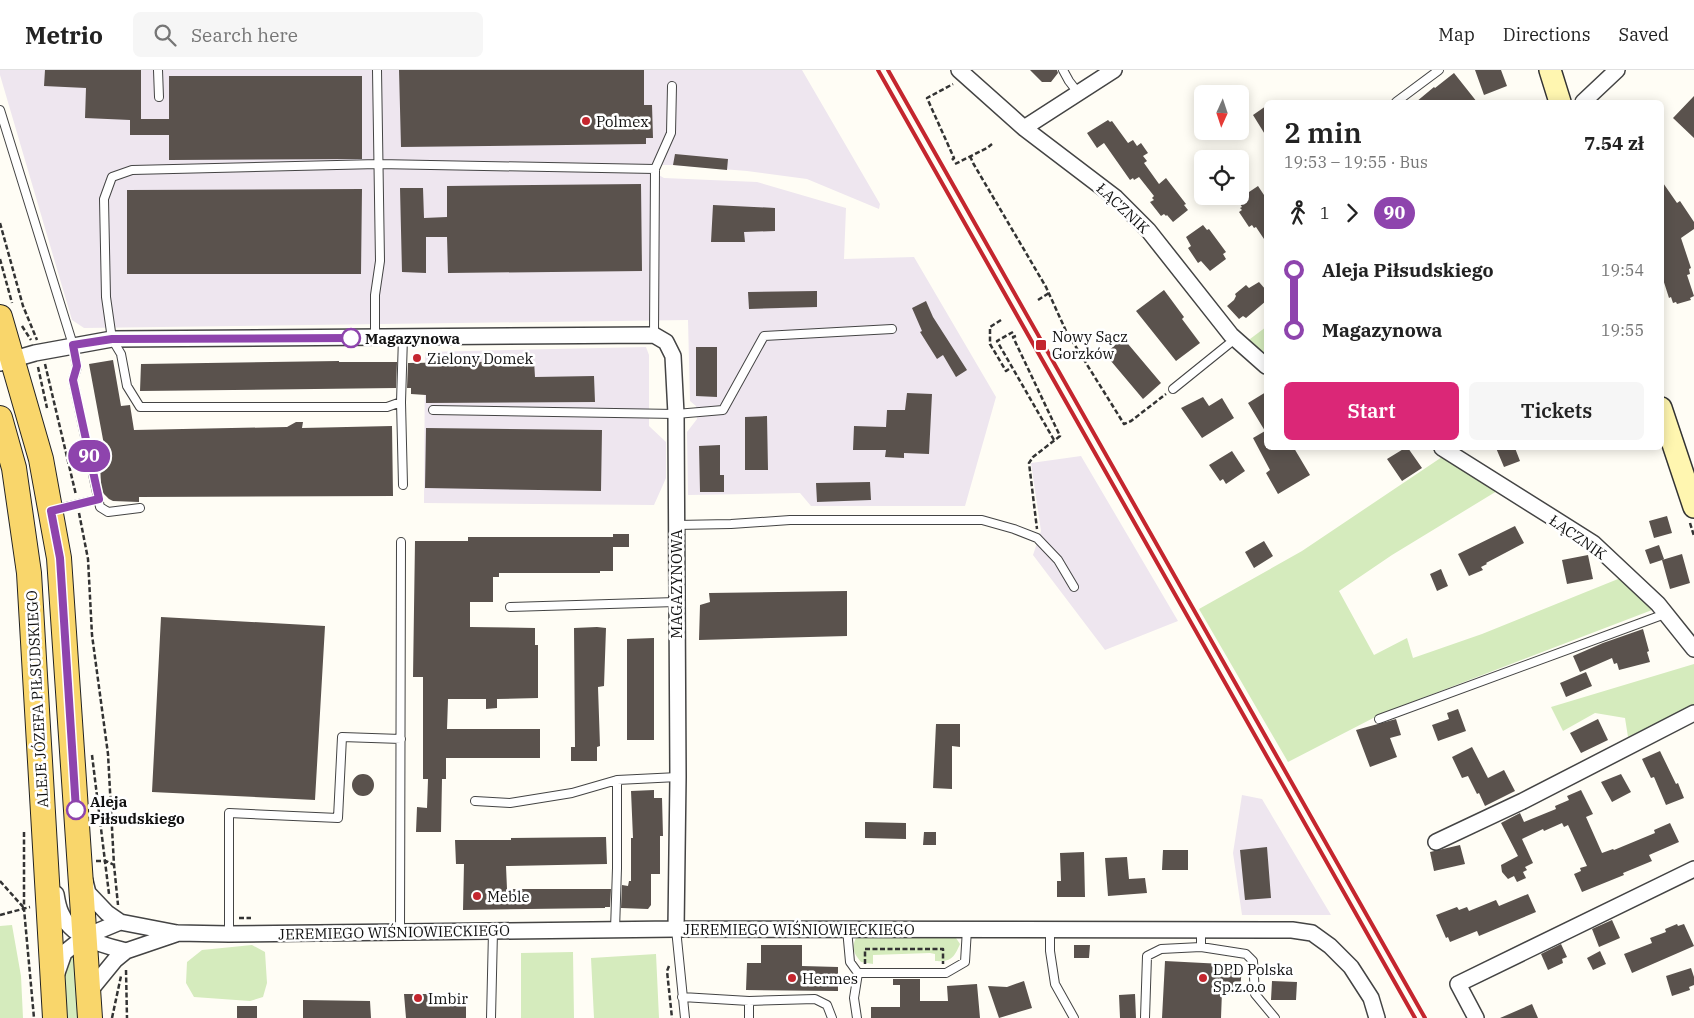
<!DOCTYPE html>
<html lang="en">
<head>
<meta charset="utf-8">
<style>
  :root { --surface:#fff; --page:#f6f6f6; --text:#222; --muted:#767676; --line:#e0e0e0; --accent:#db2777 }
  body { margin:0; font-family:"IBM Plex Serif",serif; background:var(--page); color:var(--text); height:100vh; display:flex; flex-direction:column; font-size:19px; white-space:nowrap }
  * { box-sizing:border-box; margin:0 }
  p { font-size:16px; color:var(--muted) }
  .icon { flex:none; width:28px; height:28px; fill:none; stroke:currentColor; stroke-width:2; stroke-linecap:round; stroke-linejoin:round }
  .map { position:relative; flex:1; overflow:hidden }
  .panel { position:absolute; left:1264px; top:30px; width:400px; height:350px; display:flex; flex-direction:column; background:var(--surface); border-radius:8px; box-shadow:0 2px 12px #0003 }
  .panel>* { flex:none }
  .badge { padding:0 10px; border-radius:16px; font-size:18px; line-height:32px }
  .needle { width:32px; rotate:183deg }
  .fabs { position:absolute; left:1194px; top:15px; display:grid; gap:10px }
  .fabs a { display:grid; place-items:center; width:55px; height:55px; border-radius:8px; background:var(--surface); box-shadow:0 2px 12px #0003; font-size:25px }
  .map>.badge { position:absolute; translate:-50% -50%; box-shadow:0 0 0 2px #fff }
  .legs { display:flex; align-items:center; gap:8px; height:55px; padding:0 20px; font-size:16px }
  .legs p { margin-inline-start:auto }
  .overview { display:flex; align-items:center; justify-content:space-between; height:85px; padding:0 20px }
  h1 { font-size:28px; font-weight:600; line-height:38px }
  .cta { display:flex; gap:10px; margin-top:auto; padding:10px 20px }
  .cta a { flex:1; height:58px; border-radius:8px; background:var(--accent); color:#fff; font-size:20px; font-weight:600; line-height:58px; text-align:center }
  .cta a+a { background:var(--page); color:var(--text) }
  ul { padding:0 20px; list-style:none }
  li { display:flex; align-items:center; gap:18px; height:60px; font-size:19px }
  li i { display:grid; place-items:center; width:8px; height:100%; margin:0 6px; background:currentColor }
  li i::after { content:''; width:12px; height:12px; margin:-6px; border:4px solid; border-radius:50%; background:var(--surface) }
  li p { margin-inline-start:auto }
  li:first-child i { background:linear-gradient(#0000 50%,currentColor 0) }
  li:last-child i { background:linear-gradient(currentColor 50%,#0000 0) }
  header { display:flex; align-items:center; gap:30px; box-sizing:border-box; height:70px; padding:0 25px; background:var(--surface); border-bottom:1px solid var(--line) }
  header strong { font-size:24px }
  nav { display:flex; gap:28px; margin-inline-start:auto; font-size:18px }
  .search { width:350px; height:45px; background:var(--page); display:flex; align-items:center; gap:12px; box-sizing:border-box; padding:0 18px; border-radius:8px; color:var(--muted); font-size:19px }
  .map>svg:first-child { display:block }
  .industrial { fill:#eee6ef }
  .green { fill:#d5ebbd }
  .building { fill:#5a524d }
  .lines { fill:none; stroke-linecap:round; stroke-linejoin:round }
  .lane-casing { stroke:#444; stroke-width:10 }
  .street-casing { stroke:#444; stroke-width:18 }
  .secondary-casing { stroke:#333; stroke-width:24 }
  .primary-casing { stroke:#222; stroke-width:26 }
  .path { stroke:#333; stroke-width:2.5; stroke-dasharray:5 2.5; stroke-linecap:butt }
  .lane { stroke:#fff; stroke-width:8 }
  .street { stroke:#fff; stroke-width:15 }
  .secondary { stroke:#fff6b0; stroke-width:21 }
  .primary { stroke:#f9d66b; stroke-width:24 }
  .rail { stroke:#c4262e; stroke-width:4 }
  .line-1-casing { stroke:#fff; stroke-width:11 }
  .line-1 { stroke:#8e44ad; stroke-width:8 }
  .poi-dot { fill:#c4262e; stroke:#fff; stroke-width:2 }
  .stop-1-dot { fill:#fff; stroke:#8e44ad; stroke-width:2.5 }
  .labels { text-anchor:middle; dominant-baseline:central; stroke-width:5; stroke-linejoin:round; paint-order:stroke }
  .poi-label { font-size:15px; fill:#111; stroke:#fff; text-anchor:start }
  .street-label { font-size:15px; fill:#111; stroke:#fff }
  .stop-label { font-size:15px; font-weight:bold; fill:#111; stroke:#fff; text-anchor:start }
</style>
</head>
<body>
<header>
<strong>Metrio</strong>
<div class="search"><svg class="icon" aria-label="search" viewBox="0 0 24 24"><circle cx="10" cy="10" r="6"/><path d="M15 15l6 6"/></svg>Search here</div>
<nav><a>Map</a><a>Directions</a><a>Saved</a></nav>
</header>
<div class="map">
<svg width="1694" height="948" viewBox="0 0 1694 948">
  <rect width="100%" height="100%" fill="#fffdf5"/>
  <path class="industrial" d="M0 0H802L880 134 879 139 807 109 747 101 673 95H641L664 108 757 112 846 138 844 189 914 187 996 327 965 436H811L800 423 688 425 687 362 697 349 696 336 690 331 688 250 84 258 72 250 0 5Z
    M646 277 649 285V356L666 372V408L654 435 424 433 425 282Z
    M1081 386 1178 551 1105 580 1033 485 1041 461 1031 393Z
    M1242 725 1262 729 1331 845H1242L1233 783Z"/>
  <path class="green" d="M1266 257V285L1246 272Z
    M1442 387 1497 421 1392 485 1339 521 1374 585 1407 568 1413 588 1482 564 1623 507 1653 532 1652 540 1383 643 1288 692 1199 539 1302 481Z
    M1694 594V635L1628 667 1625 648 1595 643 1563 661 1551 637Z
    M12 855 21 906 23 948H0V856Z
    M941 864 956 868 960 874C954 888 951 892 935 891V884L930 883 873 885V894L861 892C854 884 851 878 856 868L862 866Z
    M252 875 265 882 267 913 263 927 250 931 194 927 186 913 187 892 202 880Z
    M74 881 81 948H63C62 922 59 904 74 881Z
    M573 882 574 948H521V883Z
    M656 884 659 948H594L591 888Z"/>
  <path class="building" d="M45 0H141V49H169V6H362V89L169 90V65H130V50L85 48 86 18 44 16Z
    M399 0H644V35H652L653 68H646V74L401 77Z
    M1030 0H1057L1058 3 1051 12H1042Z
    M1475 0H1501L1507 16 1484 25Z
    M1454 3 1477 32H1416L1434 17 1435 18Z
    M1694 26V68L1673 48Z
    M1266 36V66L1253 45Z
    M1108 50 1110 52 1112 51 1128 73 1133 70 1137 76 1141 73 1148 83 1143 86 1147 91 1144 93 1159 114 1166 108 1186 134 1184 135 1188 140 1173 152 1167 145 1166 146 1164 144 1161 146 1150 132 1154 130 1152 128 1154 126 1139 107 1134 110 1133 108 1130 110 1104 73 1097 78 1087 63Z
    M675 84 728 89 727 100 673 95Z
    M1661 110 1677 133 1680 131 1694 152V159L1681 168 1691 198 1689 199 1690 204 1687 205 1694 226 1690 228 1691 230 1677 234 1676 232 1673 233 1671 227 1669 228 1661 203Z
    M641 114 642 201 448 203 447 167H426V203L402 202 400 118H423L424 148 447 147V116Z
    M1258 116 1266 128V172L1256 157 1254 158 1252 155 1249 157 1239 142 1242 140 1240 138 1242 137 1237 130Z
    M362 119 361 204H127V120Z
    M713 135 775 138V161L744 162 745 172H711Z
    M1203 155 1207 160 1209 159 1226 182 1223 184 1226 189 1210 201 1201 191 1198 193 1188 178 1191 176 1186 167Z
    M1259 212 1266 220V231L1246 248 1243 246 1239 249 1227 236 1234 230 1236 226 1235 224 1246 215 1249 218Z
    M1164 220 1184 247 1182 249 1200 273 1176 291 1136 241Z
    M817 221V237L749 239 748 222Z
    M926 231 933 247 967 300 956 307 943 285 937 289 920 262 922 261 912 238Z
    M1123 268 1161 313 1143 329 1105 284Z
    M696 277H717V327L696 326Z
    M113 290 121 336 130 335 134 360 287 357 296 352H303L302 358 392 356 393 426 139 427V432L113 431 109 429 103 423 101 416 100 392 107 391 89 294Z
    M339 291V292H397L396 318 140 321 141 294Z
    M534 291 535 307 594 306 595 332 426 333V325L411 324V318H407L408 293Z
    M1266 322V378H1294L1310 405 1278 424 1266 403 1270 400 1253 368 1265 361 1248 333Z
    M907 323 932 324 929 384 904 383V388L885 387 886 380H853L854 356 886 357 887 340H905Z
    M1203 327 1209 336 1222 328 1234 348 1202 368 1181 338Z
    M767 346 768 400H745V347Z
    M426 358 602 360 601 421 425 418Z
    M720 375V405H724V422H700L699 376Z
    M1405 378H1408L1422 398 1402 411 1387 389Z
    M1496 378H1515L1520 391 1504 397Z
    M1232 381 1245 401 1226 414 1223 409 1220 411 1209 395Z
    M870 412 871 430 817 432 816 413Z
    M1667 446 1672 463 1654 468 1649 451Z
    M1515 456 1524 473 1486 493 1487 494 1481 497 1483 500 1469 506 1458 484Z
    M613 464H629V477H613V501H600V503H499V507H493V532H470V557L535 558V575H538V628L497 629V638L486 639V629H448L447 659H540V688H446V709H442L441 762H416L417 737 427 738 428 709H423V607H413L415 471H468V467H613Z
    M1264 471 1273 486 1254 498 1245 482Z
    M1659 475 1664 489 1662 490 1682 484 1690 513 1670 519 1662 490 1650 494 1645 480Z
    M1588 485 1593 509 1567 514 1562 490Z
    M1441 499 1448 516 1437 521 1430 504Z
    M847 521V566L699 570 700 535 710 532 709 523Z
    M161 547 325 556 315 730 152 722Z
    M597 557 606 558 604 616 598 617 600 676 597 677V691H571V677H575L574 558Z
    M1643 559 1649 581 1647 582 1650 592 1619 600 1617 593 1614 594 1612 588 1580 602 1573 586 1603 573Z
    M654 568V670H627V569Z
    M1586 602 1592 616 1566 627 1560 613Z
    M1458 639 1466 661 1438 671 1432 655 1449 649 1447 643Z
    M1396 649 1401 665 1390 668 1397 687 1370 697 1356 660Z
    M1598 649 1608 670 1581 683 1570 663Z
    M936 654H960V677L952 676V719L933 718Z
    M1472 677 1488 708 1504 700 1515 721 1485 736 1479 723 1477 724 1468 706 1462 708 1452 687Z
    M1660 681 1676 714 1678 713 1684 728 1666 735 1654 707 1651 708 1642 689Z
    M352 715a11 11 0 1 1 22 0a11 11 0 1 1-22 0Z
    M1621 704 1631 722 1612 732 1601 712Z
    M654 720V728H662L663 766H660V804H651V835L648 839 621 838 622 815 628 816 629 811H631V768H633L631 721Z
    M1581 720 1593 744 1586 747 1602 783 1613 779 1614 780 1655 763 1654 760 1670 753 1679 772 1649 785 1652 791 1623 803 1624 805 1582 822 1574 804 1581 801 1580 798 1587 796 1568 755 1564 757 1562 753 1544 761 1543 759 1522 769 1533 793 1525 797 1527 800 1523 802 1526 808 1517 812 1514 806 1508 809 1502 802 1501 795 1518 786 1501 753 1520 743 1524 752 1556 739 1555 736 1569 730 1567 726Z
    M865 752 906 753V769L865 768Z
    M924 762H936V775H923Z
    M606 767 607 794 506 796 507 819H611L610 837H605V838L463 840 464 794H456L455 770H511V768Z
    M1460 775 1465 794 1434 801 1430 782Z
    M1267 777 1271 828 1245 830 1240 780Z
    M1163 780H1188V800H1162Z
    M1084 782 1085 827H1057V811H1061L1060 783Z
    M1127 787 1129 809 1145 808 1147 823 1108 826 1105 788Z
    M1528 824 1536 842 1479 866 1477 861 1450 872 1448 867 1446 868 1436 845 1457 837 1459 840 1467 837 1469 841 1496 830 1499 836Z
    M1612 850 1620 868 1599 877 1592 859Z
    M1677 854 1678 856 1684 854 1694 876 1632 903 1624 884 1652 873 1650 868 1666 862 1665 859Z
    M1561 874 1567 887 1562 889 1563 893 1548 900 1541 884Z
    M761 875H802V896L838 897V921L746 920 747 893H761Z
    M1074 875H1090L1089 888H1074Z
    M1600 881 1606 894 1593 900 1587 888Z
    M1165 891 1242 895 1240 922 1222 921 1221 948H1162Z
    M1691 898 1694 907V915L1689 917 1690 920 1672 926 1666 906Z
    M893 909H920V931H948L947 916 977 914 980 948H871V937H900V915H893Z
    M1024 911 1032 938 999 948 988 916 1007 917Z
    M1272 911 1297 912 1296 930H1271Z
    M404 924H466V948H406Z
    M1135 924 1136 948H1120L1119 925Z
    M303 930 370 931 371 948H303Z
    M1532 934 1538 948H1500Z
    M237 936H257V948H237Z"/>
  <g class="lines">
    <defs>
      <path id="lane" d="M158 0 159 27
        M1063 0 1069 11 1079 24
        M1396 32 1439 0
        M0 40 73 275 77 297 73 310 100 437 108 442 140 438
        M654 265 655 99 671 63 672 16
        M375 267V225L380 191 377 0
        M403 267 401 332 387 337H140L127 316 121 284 112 269 106 227 104 129 112 107 132 100 378 94 655 99
        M1173 319 1235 269
        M401 332 403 415
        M433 340 676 344 723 340 764 266 892 259
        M53 440 99 429
        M676 455 731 454 790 450H982L1014 459 1037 468 1058 490 1074 517
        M510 537 676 532
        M1379 649 1665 544
        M475 731 510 733 572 723 617 710 678 707
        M676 859 685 948
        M847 859 850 892 858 903H946L965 892 967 859
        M1050 859V881L1055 914 1074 948
        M1201 859V877L1246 884 1253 891 1255 924 1275 948
        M615 860 617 798V710
        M400 862 401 472
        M229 864V743L338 748 342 667 401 669
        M682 927 749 931 815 929 827 935 832 948
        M749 931V948
        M491 948 493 861
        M857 948 854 928 858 903
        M1145 948 1147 886 1161 879 1201 877"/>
      <path id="street" d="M959 0 1024 58 1116 128 1148 160 1231 265 1266 296
        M1583 32 1617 0
        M1024 58 1114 0
        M0 293 35 283 112 269 654 265 666 272 673 286 676 344 678 707 676 859
        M1442 378 1593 473 1658 534 1694 579
        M1436 772 1523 731 1694 643
        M85 811 88 823 107 843 120 852 177 863 229 864 676 859 1292 860 1312 863 1330 876 1351 897 1371 928 1377 948
        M56 824C57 830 58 837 61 843 71 868 103 875 126 881
        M57 903 64 883 84 867 120 852
        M88 923 115 890 126 881 176 864
        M1476 948 1458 914 1694 799"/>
      <path id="secondary" d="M1550 0 1560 32
        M1661 338 1694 437"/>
      <path id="primary" d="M0 247 41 389 59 488 90 948
        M0 348 14 398 29 503 55 948"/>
    </defs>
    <use href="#lane" class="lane-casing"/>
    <use href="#street" class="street-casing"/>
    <use href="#secondary" class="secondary-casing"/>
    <use href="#primary" class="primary-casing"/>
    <path class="path" d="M970 86 973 93 1046 217 1066 261 1124 354 1131 351 1166 324
      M952 90 954 88 927 28 953 14
      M955 94 987 78 992 74
      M0 153 23 236 37 270
      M0 189 12 233
      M1038 230 1049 223
      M1001 250 990 257V274L1006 301 1012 297
      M22 256 31 270
      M1013 262 997 271 1054 370
      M1016 266 1013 267 1060 366 1033 387 1029 393 1037 459
      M45 294 76 425
      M38 297 47 338
      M79 443 88 489 92 565 108 684 114 795 118 835
      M1690 453 1694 466
      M92 685 109 824
      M24 762V839L34 948
      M96 791H106L114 795
      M0 811 24 838
      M0 845 30 837
      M239 848H251
      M865 894V879H943V894
      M669 896 667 901 672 948
      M126 900 127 948
      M112 948 121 906"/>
    <use href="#lane" class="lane"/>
    <use href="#street" class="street"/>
    <use href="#secondary" class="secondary"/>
    <use href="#primary" class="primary"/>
    <path class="rail" d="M878 0 1415 948
      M888 0 1425 948"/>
  </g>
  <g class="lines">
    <defs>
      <path id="line-1" d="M76 740 60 488 51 441 99 429 73 310 77 296 73 275 112 269 351 268"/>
    </defs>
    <use href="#line-1" class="line-1-casing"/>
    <use href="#line-1" class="line-1"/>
  </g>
  <g class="poi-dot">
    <circle cx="586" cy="51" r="5"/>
    <rect x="1035" y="269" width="12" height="12" rx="2.5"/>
    <circle cx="417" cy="288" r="5"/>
    <circle cx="477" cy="826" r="5"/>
    <circle cx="792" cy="908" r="5"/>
    <circle cx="1203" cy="908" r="5"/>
    <circle cx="418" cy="928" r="5"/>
  </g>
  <g class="stop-1-dot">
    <circle cx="351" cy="268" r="9"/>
    <circle cx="76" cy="740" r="9"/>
  </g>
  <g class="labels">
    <g class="poi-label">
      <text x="596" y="51">Polmex</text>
      <text x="1052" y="266">Nowy Sącz<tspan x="1052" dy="17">Gorzków</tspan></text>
      <text x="427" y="288">Zielony Domek</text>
      <text x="487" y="826">Meble</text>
      <text x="1213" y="899">DPD Polska<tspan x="1213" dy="17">Sp.z.o.o</tspan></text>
      <text x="802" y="908">Hermes</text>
      <text x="428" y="928">Imbir</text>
    </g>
    <g class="street-label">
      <text transform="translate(1123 138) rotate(43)">ŁĄCZNIK</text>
      <text transform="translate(1578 467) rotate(35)">ŁĄCZNIK</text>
      <text transform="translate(676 514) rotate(-90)">MAGAZYNOWA</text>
      <text transform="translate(37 629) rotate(-93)">ALEJE JÓZEFA PIŁSUDSKIEGO</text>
      <text x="799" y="859">JEREMIEGO WIŚNIOWIECKIEGO</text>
      <text transform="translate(394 862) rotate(-1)">JEREMIEGO WIŚNIOWIECKIEGO</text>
    </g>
    <g class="stop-label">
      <text x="365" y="268">Magazynowa</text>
      <text x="90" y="731">Aleja<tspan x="90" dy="17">Piłsudskiego</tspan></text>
    </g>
  </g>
</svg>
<div class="fabs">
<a><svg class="needle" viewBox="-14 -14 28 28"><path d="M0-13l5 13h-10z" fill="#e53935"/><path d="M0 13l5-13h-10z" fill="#767676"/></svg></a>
<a><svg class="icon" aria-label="locate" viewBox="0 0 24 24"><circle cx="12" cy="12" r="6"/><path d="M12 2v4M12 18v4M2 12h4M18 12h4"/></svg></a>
</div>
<b class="badge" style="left:89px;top:386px;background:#8e44ad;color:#fff">90</b>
<section class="panel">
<div class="overview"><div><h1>2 min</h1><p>19:53 – 19:55 · Bus</p></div><b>7.54 zł</b></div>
<div class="legs"><svg class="icon" aria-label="walk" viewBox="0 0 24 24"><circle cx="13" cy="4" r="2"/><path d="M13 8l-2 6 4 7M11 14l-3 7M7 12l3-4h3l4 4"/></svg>1<svg class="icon" aria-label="forward" viewBox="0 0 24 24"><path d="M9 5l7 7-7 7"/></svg><b class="badge" style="background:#8e44ad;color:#fff">90</b></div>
<ul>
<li><i style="color:#8e44ad"></i><b>Aleja Piłsudskiego</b><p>19:54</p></li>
<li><i style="color:#8e44ad"></i><b>Magazynowa</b><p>19:55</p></li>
</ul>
<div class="cta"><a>Start</a><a>Tickets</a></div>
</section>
</div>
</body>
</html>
